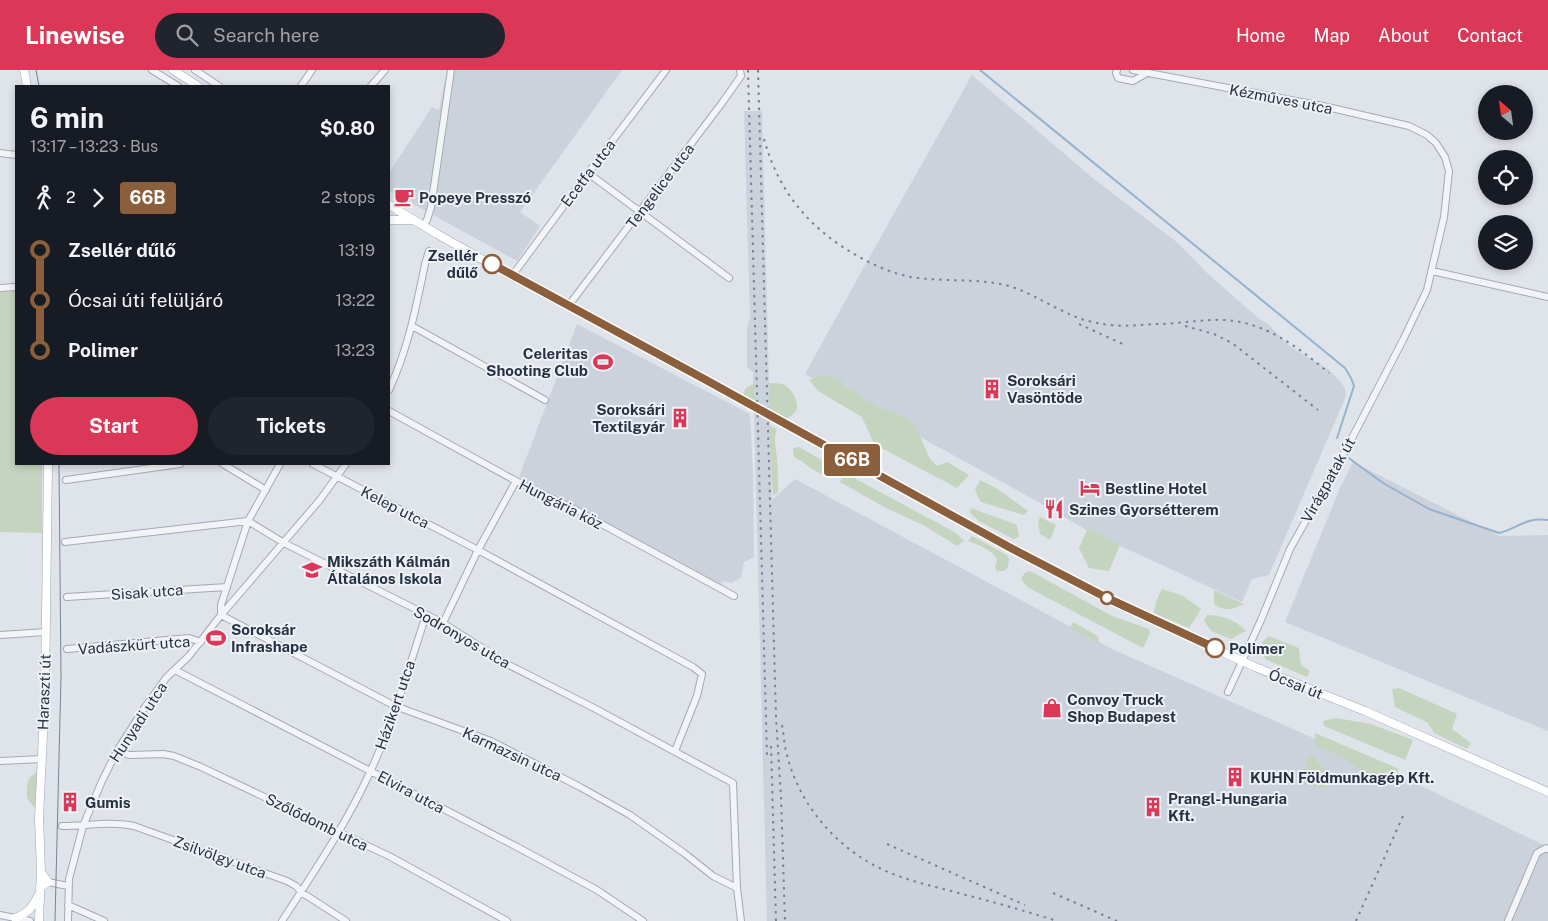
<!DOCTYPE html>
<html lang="en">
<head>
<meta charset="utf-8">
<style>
  :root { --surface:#171b24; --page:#20242c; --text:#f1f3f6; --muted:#9ea1a6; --accent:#db3756 }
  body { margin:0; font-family:"Public Sans",sans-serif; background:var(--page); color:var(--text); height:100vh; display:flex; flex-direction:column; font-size:19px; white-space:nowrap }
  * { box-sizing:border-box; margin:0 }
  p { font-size:16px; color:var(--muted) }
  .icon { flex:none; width:28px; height:28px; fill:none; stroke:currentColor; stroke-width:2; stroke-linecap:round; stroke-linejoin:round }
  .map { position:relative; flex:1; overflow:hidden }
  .side { position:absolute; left:15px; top:15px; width:375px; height:380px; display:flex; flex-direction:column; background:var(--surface); border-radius:0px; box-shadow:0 2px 8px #0003 }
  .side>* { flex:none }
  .badge { padding:0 10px; border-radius:4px; font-size:18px; line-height:32px }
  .needle { width:32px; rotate:331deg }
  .controls { position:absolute; left:1478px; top:15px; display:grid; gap:10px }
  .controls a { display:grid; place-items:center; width:55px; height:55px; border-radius:50%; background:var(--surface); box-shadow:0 2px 8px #0003; font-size:25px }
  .map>.badge { position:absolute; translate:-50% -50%; box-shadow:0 0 0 2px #fff }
  .legs { display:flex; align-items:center; gap:8px; height:55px; padding:0 15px; font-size:16px }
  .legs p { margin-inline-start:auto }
  .head { display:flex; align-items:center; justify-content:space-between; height:85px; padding:0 15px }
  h1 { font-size:28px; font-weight:700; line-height:38px }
  .action { display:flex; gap:10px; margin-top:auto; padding:10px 15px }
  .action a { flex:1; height:58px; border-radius:30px; background:var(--accent); color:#fff; font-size:20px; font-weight:700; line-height:58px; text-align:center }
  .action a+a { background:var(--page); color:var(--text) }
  ul { padding:0 15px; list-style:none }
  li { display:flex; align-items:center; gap:18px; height:50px; font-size:19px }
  li i { display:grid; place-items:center; width:8px; height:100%; margin:0 6px; background:currentColor }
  li i::after { content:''; width:12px; height:12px; margin:-6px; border:4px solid; border-radius:50%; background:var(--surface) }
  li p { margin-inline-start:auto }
  li:first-child i { background:linear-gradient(#0000 50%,currentColor 0) }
  li:last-child i { background:linear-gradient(currentColor 50%,#0000 0) }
  header { display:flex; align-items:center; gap:30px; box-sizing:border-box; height:70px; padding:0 25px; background:var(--accent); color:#fff }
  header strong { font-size:24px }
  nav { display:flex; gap:28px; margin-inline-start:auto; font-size:18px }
  .search { width:350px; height:45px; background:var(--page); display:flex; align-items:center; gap:12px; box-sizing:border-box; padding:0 18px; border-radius:28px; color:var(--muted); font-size:19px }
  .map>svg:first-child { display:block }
  .built { fill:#ccd2dc }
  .green { fill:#c5d4bf }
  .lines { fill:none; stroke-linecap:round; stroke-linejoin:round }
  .stream { stroke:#96b3cd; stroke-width:2 }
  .minor-casing { stroke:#a4aab4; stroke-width:8 }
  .major-casing { stroke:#9da8b6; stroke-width:9 }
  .minor { stroke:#f2f4f7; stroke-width:6 }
  .major { stroke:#fff; stroke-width:8 }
  .tram { stroke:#768395; stroke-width:1 }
  .rail { stroke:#768395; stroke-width:2; stroke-dasharray:2.5 5; stroke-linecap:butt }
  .major-bridge-casing { stroke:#9da8b6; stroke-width:9; stroke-linecap:butt }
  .major-bridge { stroke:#fff; stroke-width:8 }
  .line-1-casing { stroke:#fff; stroke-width:11 }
  .line-1 { stroke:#8b5e3c; stroke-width:8 }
  .stop-1-dot { fill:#fff; stroke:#8b5e3c; stroke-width:2.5 }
  .labels { text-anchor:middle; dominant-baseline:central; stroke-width:4; stroke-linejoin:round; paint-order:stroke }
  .street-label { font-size:15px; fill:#263142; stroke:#eef2f7 }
  .poi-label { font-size:15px; font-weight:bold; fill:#263142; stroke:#eef2f7; text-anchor:start }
  .stop-label { font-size:15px; font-weight:bold; fill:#263142; stroke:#eef2f7; text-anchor:end }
</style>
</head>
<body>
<header>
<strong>Linewise</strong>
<div class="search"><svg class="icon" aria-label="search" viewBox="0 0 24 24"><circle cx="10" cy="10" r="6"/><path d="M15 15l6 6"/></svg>Search here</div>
<nav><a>Home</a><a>Map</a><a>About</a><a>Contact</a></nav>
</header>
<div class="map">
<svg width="1548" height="851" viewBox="0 0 1548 851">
  <rect width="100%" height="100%" fill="#dfe3ea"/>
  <path class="built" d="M447 0H622L520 142 540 156 517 191 389 121V103L432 37 439 40Z
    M972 5 1094 109 1178 173 1206 202 1257 247 1269 255 1291 277 1329 300 1339 310 1345 318 1346 326 1269 505 1252 509 1242 532 1088 461 1042 434 805 304 865 195Z
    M744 41H762L772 430 795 409 1112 579 1415 713 1548 777V851H767L753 302 747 297V258L750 247Z
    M577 254 750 344 753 404 754 487 744 492 741 507 732 513 723 511 721 516 710 511 519 407Z
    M1353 392 1499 466 1548 465V661L1285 552 1340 418Z"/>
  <path class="green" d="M16 221V394H42V463L0 462V222Z
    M822 304 841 309 843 315 879 338 892 341 914 353 930 389 937 396 947 392 969 405 957 418 874 374 862 347 818 321 809 310Z
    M769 313C773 313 778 313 782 314 791 317 800 332 796 341 794 344 789 347 786 349L769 340Z
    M754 314 756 333 743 326C744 320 747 316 754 314Z
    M769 355 777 359C773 368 776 379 777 388 778 399 778 411 778 422L773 426Z
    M799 377 832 396 828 406C812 402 808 394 794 387L793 378Z
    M845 403 956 463 964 471 957 476 925 456 884 437 840 412Z
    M980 410 996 418 1028 441 1024 445 981 432 975 420Z
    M971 438 1017 455 1019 467 1013 469 979 451 970 443Z
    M1040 447 1056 455 1050 470 1040 464 1038 452Z
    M1088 458 1120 475 1109 501 1089 498 1079 478Z
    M972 466 1007 485 1009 489 1008 497 1004 501H997L995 498C995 497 997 491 997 490 994 480 976 474 968 471Z
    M1030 501 1112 546 1149 559 1150 563 1143 578 1027 517 1021 508 1025 503Z
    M1162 519 1183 526 1201 539 1189 558 1154 543 1156 531Z
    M1214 520 1244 534C1231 540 1226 542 1214 534Z
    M1207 545C1221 545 1236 550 1246 561L1231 569 1211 561 1204 551Z
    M1073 552 1096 565 1099 569 1098 573 1070 558Z
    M1268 566 1299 578 1301 595 1310 601 1307 607 1265 589 1262 573Z
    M1399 618 1457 644 1452 659 1471 673 1467 679 1434 663 1428 653 1395 637 1392 619Z
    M1336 648 1371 654 1413 670 1405 690 1324 656 1323 651Z
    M1315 663 1399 699 1392 711 1360 700 1343 687 1315 676Z
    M1310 683 1315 686 1316 691 1328 701 1327 718 1299 713Z
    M37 702 35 739 27 728C27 716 25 709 37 702Z"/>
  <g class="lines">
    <path class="stream" d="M980 0 1345 298 1351 308 1354 316 1337 368
      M1346 386 1383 413 1429 439 1499 463C1519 458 1525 447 1548 450"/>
    <defs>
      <path id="minor" d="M152 0 178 16
        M195 0 219 16
        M1117 0 1116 3 1118 8 1133 11 1147 3
        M1133 0 1323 36 1409 56 1427 65 1436 73 1445 87 1449 101 1444 147 1427 220 1403 270 1351 370 1290 479 1261 550 1228 622
        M301 16 312 0
        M371 16 385 0
        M0 83 16 85
        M588 103 729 208
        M423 156 427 150 431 137 451 0
        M1432 201 1548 227
        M512 206 588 103 666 0
        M0 218 16 217
        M572 231 722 33 741 6 740 0
        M412 256 545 330
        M389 320C408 279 416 238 425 194L429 181
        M389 341 516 411 574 439 734 526
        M223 394 266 420
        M313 394 478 480 693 597 702 604 697 626 675 681
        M66 410 180 394
        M65 472 248 451 284 473 443 553 509 595 594 638 733 713 737 818 741 851
        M67 527 227 517
        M221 545 395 636 491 671 580 717 630 745 684 783 713 806 737 818
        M221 545V535L248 451 280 394
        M443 553 478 480 516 411
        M0 565 46 562
        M67 579 189 568 201 572
        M175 600 519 778 597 820 643 851
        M117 681 129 685 163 684 174 686 201 697 389 786 507 851
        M0 691 42 689
        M62 756C86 756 110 751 134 756L287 811 296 816 301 822 346 851
        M48 812 68 816
        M68 835 104 851
        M0 845 30 851
        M68 851 69 809 83 756 102 711 117 681 145 637 166 608 189 586 221 545 319 431 346 394
        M282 851C314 802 347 753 371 700 394 650 409 597 426 545
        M1508 851 1537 783 1546 778 1548 779"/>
      <path id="major" d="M24 0 27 16
        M173 0 198 16
        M389 135 437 164 512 206 706 310
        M389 150H412
        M811 368 1009 477 1107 529 1255 597 1365 641 1548 722
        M40 818 48 812 41 802
        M15 848C28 843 32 838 38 826
        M39 851 41 802 39 748 45 621 48 394"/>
    </defs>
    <use href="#minor" class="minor-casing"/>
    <use href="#major" class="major-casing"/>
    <use href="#minor" class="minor"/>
    <use href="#major" class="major"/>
    <path class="tram" d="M36 0 39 16
      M55 851 61 607 59 394"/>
    <path class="rail" d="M748 0 767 685
      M758 0 776 647 781 727 785 851
      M764 69C779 124 812 161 861 188 876 196 894 204 911 207 942 212 974 208 1005 215 1026 220 1043 232 1063 241 1078 249 1093 253 1110 255 1127 257 1145 254 1162 254 1184 253 1205 249 1226 250 1267 253 1299 278 1329 303
      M1079 254 1125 275
      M1185 256 1214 264 1232 273 1318 340
      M782 655C784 665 784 675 787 685 800 737 839 781 888 802 912 812 937 817 962 824 994 832 1025 841 1057 851
      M771 676 776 851
      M887 774 1025 835
      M1053 823 1117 851
      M1356 851 1403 746"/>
    <defs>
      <path id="major-bridge" d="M706 310 811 368"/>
    </defs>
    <use href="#major-bridge" class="major-bridge-casing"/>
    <use href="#major-bridge" class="major-bridge"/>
  </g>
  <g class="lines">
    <defs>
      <path id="line-1" d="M492 194 706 310 1009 477 1107 528 1215 578"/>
    </defs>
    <use href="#line-1" class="line-1-casing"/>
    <use href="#line-1" class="line-1"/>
  </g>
  <defs>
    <symbol id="cafe-bare" viewBox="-9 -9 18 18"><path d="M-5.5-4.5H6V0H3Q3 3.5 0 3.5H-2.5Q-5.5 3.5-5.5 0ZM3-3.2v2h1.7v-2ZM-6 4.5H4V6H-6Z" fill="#db3756" stroke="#eef2f7" stroke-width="2.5" paint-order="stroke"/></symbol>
    <symbol id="stadium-bare" viewBox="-9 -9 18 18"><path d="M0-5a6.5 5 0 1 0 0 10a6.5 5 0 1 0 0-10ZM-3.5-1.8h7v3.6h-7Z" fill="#db3756" stroke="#eef2f7" stroke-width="2.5" paint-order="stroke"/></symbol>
    <symbol id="building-bare" viewBox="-9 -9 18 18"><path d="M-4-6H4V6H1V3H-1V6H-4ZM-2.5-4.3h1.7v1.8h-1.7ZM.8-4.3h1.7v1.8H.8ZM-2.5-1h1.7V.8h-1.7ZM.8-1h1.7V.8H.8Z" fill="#db3756" stroke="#eef2f7" stroke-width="2.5" paint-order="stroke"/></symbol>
    <symbol id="hotel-bare" viewBox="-9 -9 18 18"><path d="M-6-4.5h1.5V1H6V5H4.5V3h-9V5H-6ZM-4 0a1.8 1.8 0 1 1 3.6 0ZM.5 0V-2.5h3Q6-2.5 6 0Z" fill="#db3756" stroke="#eef2f7" stroke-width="2.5" paint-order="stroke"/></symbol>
    <symbol id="restaurant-bare" viewBox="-9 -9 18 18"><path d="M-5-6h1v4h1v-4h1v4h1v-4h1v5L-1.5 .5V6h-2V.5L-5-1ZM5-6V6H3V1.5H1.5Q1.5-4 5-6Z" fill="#db3756" stroke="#eef2f7" stroke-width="2.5" paint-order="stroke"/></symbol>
    <symbol id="school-bare" viewBox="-9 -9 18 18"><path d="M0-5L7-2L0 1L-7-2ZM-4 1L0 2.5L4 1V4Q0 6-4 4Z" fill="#db3756" stroke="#eef2f7" stroke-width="2.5" paint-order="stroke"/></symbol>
    <symbol id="shop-bare" viewBox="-9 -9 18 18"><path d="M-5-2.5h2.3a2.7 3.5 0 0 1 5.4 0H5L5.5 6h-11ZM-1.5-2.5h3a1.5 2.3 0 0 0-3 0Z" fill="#db3756" stroke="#eef2f7" stroke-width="2.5" paint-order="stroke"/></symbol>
  </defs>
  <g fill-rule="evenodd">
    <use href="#cafe-bare" x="390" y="113" width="28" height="28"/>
    <use href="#stadium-bare" x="589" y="278" width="28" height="28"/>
    <use href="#building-bare" x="978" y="305" width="28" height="28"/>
    <use href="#building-bare" x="666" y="334" width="28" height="28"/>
    <use href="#hotel-bare" x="1076" y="404" width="28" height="28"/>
    <use href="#restaurant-bare" x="1040" y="425" width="28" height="28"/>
    <use href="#school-bare" x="298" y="486" width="28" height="28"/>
    <use href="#stadium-bare" x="202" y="554" width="28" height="28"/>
    <use href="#shop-bare" x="1038" y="624" width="28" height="28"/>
    <use href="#building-bare" x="1221" y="693" width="28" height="28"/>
    <use href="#building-bare" x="56" y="718" width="28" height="28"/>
    <use href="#building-bare" x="1139" y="723" width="28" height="28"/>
  </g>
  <g class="stop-1-dot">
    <circle cx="492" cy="194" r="9"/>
    <circle cx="1107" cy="528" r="6"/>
    <circle cx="1215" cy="578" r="9"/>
  </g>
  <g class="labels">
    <g class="street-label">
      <text transform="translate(1281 29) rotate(11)">Kézműves utca</text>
      <text transform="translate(588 103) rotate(-53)">Ecetfa utca</text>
      <text transform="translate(660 116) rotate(-53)">Tengelice utca</text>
      <text transform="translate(1328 410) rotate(-61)">Virágpatak út</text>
      <text transform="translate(561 434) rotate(27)">Hungária köz</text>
      <text transform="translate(395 437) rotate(27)">Kelep utca</text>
      <text transform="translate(147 522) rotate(-4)">Sisak utca</text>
      <text transform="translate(462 567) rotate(30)">Sodronyos utca</text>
      <text transform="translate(134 575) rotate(-4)">Vadászkürt utca</text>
      <text transform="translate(1296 614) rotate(22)">Ócsai út</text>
      <text transform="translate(44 622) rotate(-88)">Haraszti út</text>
      <text transform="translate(395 635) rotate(-71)">Házikert utca</text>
      <text transform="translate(138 652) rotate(-57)">Hunyadi utca</text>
      <text transform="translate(512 684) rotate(25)">Karmazsin utca</text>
      <text transform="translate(411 722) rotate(28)">Elvira utca</text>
      <text transform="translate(317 752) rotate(26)">Szőlődomb utca</text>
      <text transform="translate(220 787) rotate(20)">Zsilvölgy utca</text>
    </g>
    <g class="poi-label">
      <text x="419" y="127">Popeye Presszó</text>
      <text x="588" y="283" text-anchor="end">Celeritas<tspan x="588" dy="17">Shooting Club</tspan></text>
      <text x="1007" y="310">Soroksári<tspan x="1007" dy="17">Vasöntöde</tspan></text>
      <text x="665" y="339" text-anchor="end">Soroksári<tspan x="665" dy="17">Textilgyár</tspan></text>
      <text x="1105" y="418">Bestline Hotel</text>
      <text x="1069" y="439">Szines Gyorsétterem</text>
      <text x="327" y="491">Mikszáth Kálmán<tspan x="327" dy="17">Általános Iskola</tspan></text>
      <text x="231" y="559">Soroksár<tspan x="231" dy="17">Infrashape</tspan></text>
      <text x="1067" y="629">Convoy Truck<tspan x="1067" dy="17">Shop Budapest</tspan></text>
      <text x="1250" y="707">KUHN Földmunkagép Kft.</text>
      <text x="1168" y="728">Prangl-Hungaria<tspan x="1168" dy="17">Kft.</tspan></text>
      <text x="85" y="732">Gumis</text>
    </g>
    <g class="stop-label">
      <text x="478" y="185">Zsellér<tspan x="478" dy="17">dűlő</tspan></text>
      <text x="1229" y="578" text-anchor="start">Polimer</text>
    </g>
  </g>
</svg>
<div class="controls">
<a><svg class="needle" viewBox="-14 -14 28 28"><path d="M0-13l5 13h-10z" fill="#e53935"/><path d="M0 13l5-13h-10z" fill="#9ea1a6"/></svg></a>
<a><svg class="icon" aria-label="locate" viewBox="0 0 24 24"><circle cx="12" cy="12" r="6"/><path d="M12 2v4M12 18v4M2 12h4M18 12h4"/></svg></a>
<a><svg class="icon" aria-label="layers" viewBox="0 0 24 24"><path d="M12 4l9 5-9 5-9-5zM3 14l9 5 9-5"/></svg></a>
</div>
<b class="badge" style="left:852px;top:390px;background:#8b5e3c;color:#fff">66B</b>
<section class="side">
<div class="head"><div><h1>6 min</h1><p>13:17 – 13:23 · Bus</p></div><b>$0.80</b></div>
<div class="legs"><svg class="icon" aria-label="walk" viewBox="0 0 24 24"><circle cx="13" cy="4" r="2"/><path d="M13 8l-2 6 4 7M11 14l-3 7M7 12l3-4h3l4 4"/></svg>2<svg class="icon" aria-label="forward" viewBox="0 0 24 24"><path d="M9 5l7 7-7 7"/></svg><b class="badge" style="background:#8b5e3c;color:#fff">66B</b><p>2 stops</p></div>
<ul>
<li><i style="color:#8b5e3c"></i><b>Zsellér dűlő</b><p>13:19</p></li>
<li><i style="color:#8b5e3c"></i><span>Ócsai úti felüljáró</span><p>13:22</p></li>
<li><i style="color:#8b5e3c"></i><b>Polimer</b><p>13:23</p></li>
</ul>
<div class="action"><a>Start</a><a>Tickets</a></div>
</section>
</div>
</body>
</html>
